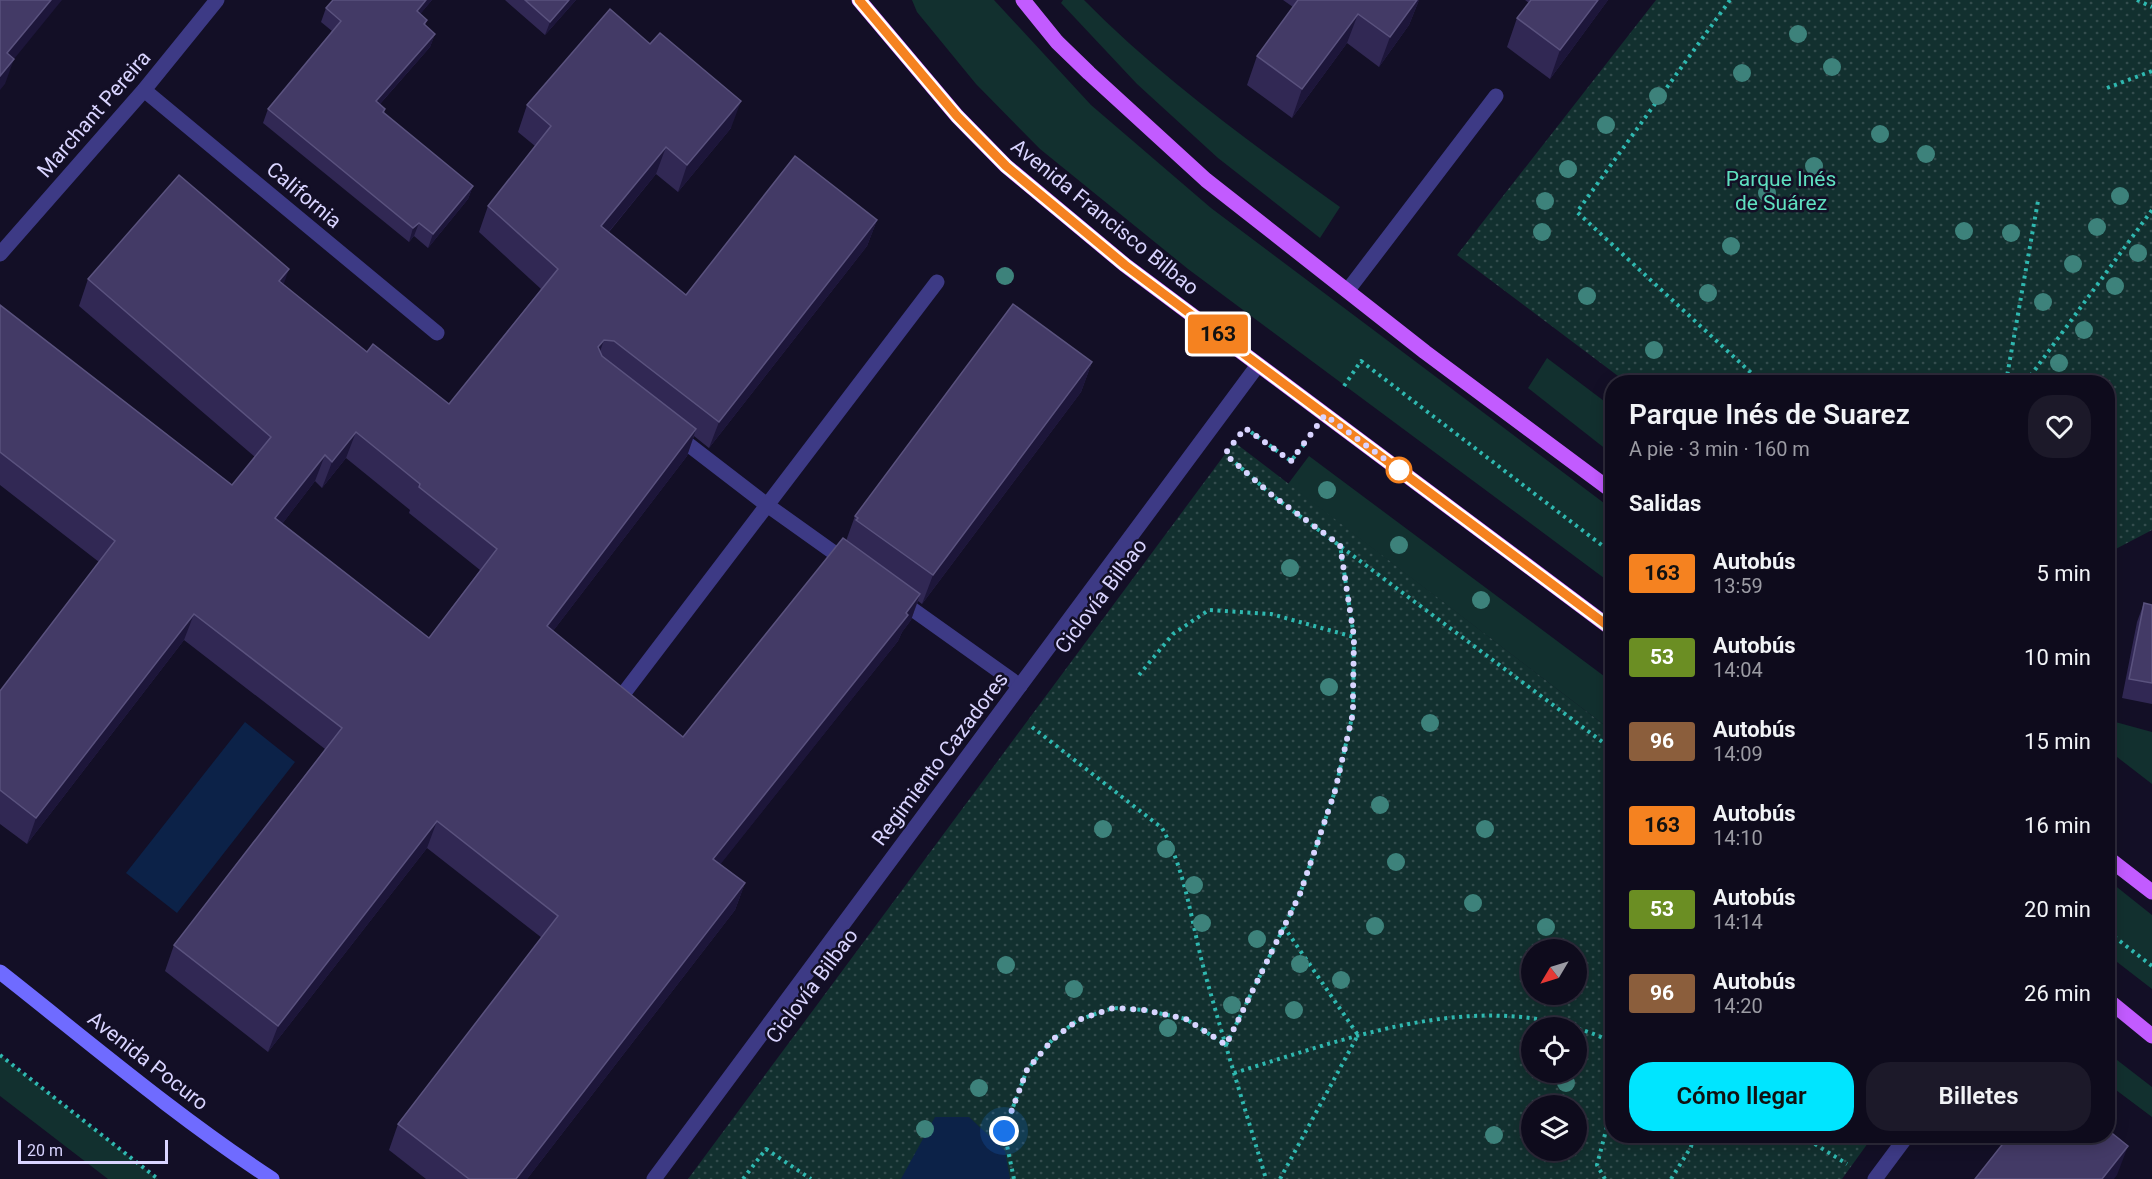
<!DOCTYPE html>
<html lang="es">
<head>
<meta charset="utf-8">
<style>
  :root { --surface:#0e0b1c; --page:#1c1929; --text:#f1f3f6; --muted:#9b9ba3; --line:#2e2b3b; --accent:#00e5ff }
  body { margin:0; font-family:Roboto,sans-serif; background:var(--page); color:var(--text); height:100vh; display:flex; flex-direction:column; font-size:22px; white-space:nowrap }
  * { box-sizing:border-box; margin:0 }
  p { font-size:20px; color:var(--muted) }
  .icon { flex:none; width:33px; height:33px; fill:none; stroke:currentColor; stroke-width:2; stroke-linecap:round; stroke-linejoin:round }
  .map { position:relative; flex:1; overflow:hidden }
  .panel { position:absolute; left:1605px; top:375px; width:510px; height:768px; display:flex; flex-direction:column; background:var(--surface); border-radius:24px; box-shadow:0 3px 15px #0003,0 0 0 2px var(--line) }
  .panel>* { flex:none }
  .badge { padding:0 12px; border-radius:4px; font-size:21px; line-height:39px }
  .needle { width:39px; rotate:232deg }
  .buttons { position:absolute; left:1521px; top:939px; display:grid; gap:12px }
  .buttons a { display:grid; place-items:center; width:66px; height:66px; border-radius:50%; background:var(--surface); box-shadow:0 3px 15px #0003,0 0 0 2px var(--line); font-size:30px }
  .scale { position:absolute; left:18px; bottom:15px; width:150px; box-sizing:border-box; padding-left:6px; border:3px solid #d9d4ff; border-top:0; font-size:16px; line-height:21px; white-space:nowrap; color:#d9d4ff; -webkit-text-stroke:4px #130f26; paint-order:stroke }
  .you { position:absolute; width:30px; height:30px; margin:-15px; border:4px solid #fff; border-radius:50%; background:#1a73e8; box-shadow:0 0 0 9px #1a73e833 }
  .map>.badge { position:absolute; translate:-50% -50%; box-shadow:0 0 0 3px #fff }
  h2 { padding:0 24px; font-size:22px; line-height:54px }
  .round { display:grid; place-items:center; flex:none; width:63px; height:63px; border-radius:24px; background:var(--page) }
  .head { display:flex; align-items:center; justify-content:space-between; height:102px; padding:0 24px }
  h1 { font-size:28px; font-weight:600; line-height:45px }
  .cta { display:flex; gap:12px; margin-top:auto; padding:12px 24px }
  .cta a { flex:1; height:69px; border-radius:24px; background:var(--accent); color:#111; font-size:24px; font-weight:600; line-height:69px; text-align:center }
  .cta a+a { background:var(--page); color:var(--text) }
  ul { padding:0; list-style:none }
  li { display:flex; align-items:center; gap:18px; height:84px; padding:0 24px }
  li div { flex:1 }
  li b { display:block; font-size:22px }
  li em { font-style:normal }
  li .badge { min-width:66px; font-weight:700; text-align:center }
  .map>svg:first-child { display:block }
  .green { fill:#12302f }
  .park { fill:url(#park-dots); fill-rule:evenodd }
  .water { fill:#0c2248 }
  .lines { fill:none; stroke-linecap:round; stroke-linejoin:round }
  .path { stroke:#2fb8b0; stroke-width:4; stroke-dasharray:3 4.5; stroke-linecap:butt }
  .lane { stroke:#3d3a85; stroke-width:15 }
  .street { stroke:#3d3a85; stroke-width:15 }
  .secondary { stroke:#6f6bff; stroke-width:15 }
  .primary { stroke:#c25bff; stroke-width:15 }
  .tree { fill:#3d827b }
  .wall { fill:#312854; fill-rule:evenodd }
  .shaded-wall { fill:#1d163a }
  .building { fill:#433a66; stroke:#5a527e; stroke-width:1.5; fill-rule:evenodd }
  .line-casing { stroke:#fff; stroke-width:14 }
  .line { stroke:#f58220; stroke-width:9 }
  .walk { stroke:#d9d4ff; stroke-width:6; stroke-dasharray:0 10.8 }
  .stop-dot { fill:#fff; stroke:#f58220; stroke-width:3 }
  .labels { text-anchor:middle; dominant-baseline:central; stroke-width:5; stroke-linejoin:round; paint-order:stroke }
  .street-label { font-size:21px; fill:#d9d4ff; stroke:#130f26 }
  .park-label { font-size:21px; fill:#5fe0c0; stroke:#130f26 }
</style>
</head>
<body>
<div class="map">
<svg width="2152" height="1179" viewBox="0 0 2152 1179">
  <defs>
    <pattern id="park-dots" width="8" height="8" patternUnits="userSpaceOnUse" patternTransform="scale(1.5)"><rect width="8" height="8" fill="#12302f"/><path d="M2 2h.1M6 6h.1" fill="none" stroke="#344d4e" stroke-width="1.8" stroke-linecap="round"/></pattern>
  </defs>
  <rect width="100%" height="100%" fill="#130f26"/>
  <path class="green" d="M912 0H994L1091 105 1211 208 1612 509V584L1188 269 1040 149 976 84 917 12Z
    M1063 0H1084C1162 79 1251 143 1340 207L1320 238 1218 158 1137 84 1061 3Z
    M1547 358 1612 407V454L1528 388Z
    M1309 456 1612 682V731L1288 484Z
    M2108 720 2152 732V784L2108 750Z
    M2108 880 2152 915V989L2108 955Z
    M2108 1053 2152 1087V1117L2108 1084Z
    M0 1055 158 1179H108L0 1096Z"/>
  <path class="park" d="M1656 0H2152V530L2108 553V382H1626L1457 255Z
    M1234 442 1612 731V1136H1873L1842 1179H688ZM1532 950H1576V994H1532ZM1532 1028H1576V1072H1532ZM1532 1106H1576V1150H1532Z"/>
  <path class="water" d="M245 722 295 762 177 913 126 873Z
    M935 1117H969L1005 1151 1010 1179H901Z"/>
  <g class="lines">
    <path class="path" d="M1730 0 1577 212 1761 382
      M2137 0 2152 7
      M2107 88 2152 71
      M2006 382 2038 201
      M2026 382 2152 210
      M1344 386 1361 361 1612 553
      M1251 432 1291 461 1306 442
      M1230 458 1273 496 1612 749
      M1139 675 1173 634 1209 610 1271 614 1354 637
      M1032 727 1162 828C1187 873 1192 928 1206 977 1225 1045 1246 1112 1266 1179
      M2108 932 2152 966
      M0 1055 158 1179
      M1234 1073C1356 1036 1489 983 1612 1042
      M1802 1136 1847 1164
      M743 1179 766 1149 811 1179
      M1014 1179 1004 1131 1027 1070 1052 1040 1078 1020 1113 1008 1144 1010 1186 1019 1226 1045 1300 894 1335 791 1353 713 1354 637 1340 545
      M1280 1179 1358 1035 1284 927
      M1605 1179 1597 1165 1612 1107
      M1671 1179 1691 1147 1693 1136"/>
    <path class="lane" d="M1348 290 1496 96
      M676 435 767 505 847 562
      M898 599 1020 686
      M621 697 937 282"/>
    <path class="street" d="M144 90 437 333
      M0 254 144 90 217 0
      M654 1179 1258 365
      M1875 1179 1907 1136"/>
    <path class="secondary" d="M0 972C89 1042 177 1117 272 1179"/>
    <path class="primary" d="M859 0 957 116 1006 166 1125 265 1612 629
      M1023 0 1057 42 1089 73 1206 180 1425 352 1612 491
      M2108 858 2152 892
      M2108 1000 2152 1036"/>
  </g>
  <g class="tree">
    <circle cx="1798" cy="34" r="9"/>
    <circle cx="1832" cy="67" r="9"/>
    <circle cx="1742" cy="73" r="9"/>
    <circle cx="1658" cy="96" r="9"/>
    <circle cx="1606" cy="125" r="9"/>
    <circle cx="1880" cy="134" r="9"/>
    <circle cx="1926" cy="154" r="9"/>
    <circle cx="1814" cy="166" r="9"/>
    <circle cx="1568" cy="169" r="9"/>
    <circle cx="1767" cy="193" r="9"/>
    <circle cx="2120" cy="196" r="9"/>
    <circle cx="1545" cy="201" r="9"/>
    <circle cx="2097" cy="227" r="9"/>
    <circle cx="1964" cy="231" r="9"/>
    <circle cx="1542" cy="232" r="9"/>
    <circle cx="2011" cy="233" r="9"/>
    <circle cx="1731" cy="246" r="9"/>
    <circle cx="2138" cy="253" r="9"/>
    <circle cx="2073" cy="264" r="9"/>
    <circle cx="1005" cy="276" r="9"/>
    <circle cx="2115" cy="286" r="9"/>
    <circle cx="1708" cy="293" r="9"/>
    <circle cx="1587" cy="296" r="9"/>
    <circle cx="2043" cy="302" r="9"/>
    <circle cx="2084" cy="330" r="9"/>
    <circle cx="1654" cy="350" r="9"/>
    <circle cx="2059" cy="363" r="9"/>
    <circle cx="1327" cy="490" r="9"/>
    <circle cx="1399" cy="545" r="9"/>
    <circle cx="1290" cy="568" r="9"/>
    <circle cx="1481" cy="600" r="9"/>
    <circle cx="1329" cy="687" r="9"/>
    <circle cx="1430" cy="723" r="9"/>
    <circle cx="1380" cy="805" r="9"/>
    <circle cx="1103" cy="829" r="9"/>
    <circle cx="1485" cy="829" r="9"/>
    <circle cx="1166" cy="849" r="9"/>
    <circle cx="1396" cy="862" r="9"/>
    <circle cx="1194" cy="885" r="9"/>
    <circle cx="1473" cy="903" r="9"/>
    <circle cx="1202" cy="923" r="9"/>
    <circle cx="1375" cy="926" r="9"/>
    <circle cx="1546" cy="927" r="9"/>
    <circle cx="1257" cy="939" r="9"/>
    <circle cx="1300" cy="964" r="9"/>
    <circle cx="1006" cy="965" r="9"/>
    <circle cx="1341" cy="980" r="9"/>
    <circle cx="1074" cy="989" r="9"/>
    <circle cx="1232" cy="1005" r="9"/>
    <circle cx="1294" cy="1010" r="9"/>
    <circle cx="1168" cy="1028" r="9"/>
    <circle cx="1566" cy="1083" r="9"/>
    <circle cx="979" cy="1088" r="9"/>
    <circle cx="925" cy="1129" r="9"/>
    <circle cx="1494" cy="1135" r="9"/>
  </g>
  <path class="wall" d="M432 0 420 14 427 20 425 25 435 34 430 47 380 104 385 109 384 113 473 186 468 199 428 248 414 236 409 242 263 123 268 109 332 31 321 22 326 8Z
    M505 0H576L545 35Z
    M1283 0H1419L1409 25 1379 67 1347 43 1292 118 1247 85 1257 56 1293 7Z
    M1525 0H1608L1550 79 1507 47 1517 18 1529 3Z
    M527 105 731 128 678 192 656 174 609 232 686 295 877 220 867 246 709 448 694 436 687 456 553 631 683 737 846 541 855 516 1092 362 1081 392 922 604 918 601 911 620 902 632 898 641 720 864 745 883 735 910 527 1179H426L389 1150 398 1124 542 938 427 848 268 1052 165 971 174 945 325 749 184 640 27 844 0 824V691L99 562 0 485V305L232 485 255 457 79 306 88 279 283 285 367 352 449 404 541 289 479 232 488 206 535 146 518 132ZM346 458 410 510 409 513 480 570 429 638 282 524 315 481 322 488Z
    M2144 603 2152 605V704L2122 698 2137 622Z"/>
  <path class="shaded-wall" d="M51 0H62L10 64 14 59 5 84 0 90V74L7 53Z
    M426 0H432L412 24 417 11Z
    M569 0H576L545 35 550 22Z
    M1417 0H1419L1409 25 1379 67 1390 37Z
    M1598 0H1608L1550 79 1560 50Z
    M1358 14 1347 43 1292 118 1302 89Z
    M435 34 430 47 371 114 376 101Z
    M741 101 731 128 678 192 687 165Z
    M666 147 656 174 592 252 601 226Z
    M473 186 468 199 428 248 433 234Z
    M877 220 867 246 709 448 719 422Z
    M419 223 414 236 409 242 413 228Z
    M289 269 280 295 279 281Z
    M604 340 595 366 598 347Z
    M1092 362 1081 392 922 604 933 575Z
    M696 429 687 456 537 652 547 626Z
    M356 432 346 458 322 488 332 462Z
    M325 455 315 481 266 545 275 518Z
    M920 594 911 620 902 632 898 641 704 885 713 859Z
    M194 614 184 640 27 844 36 818Z
    M437 821 427 848 268 1052 278 1026Z
    M745 883 735 910 527 1179H516Z
    M2128 1146 2117 1175 2114 1179H2102Z"/>
  <path class="building" d="M0 0H51L7 53 14 59 0 76Z
    M333 0H426L417 11 427 20 424 24 435 34 376 101 385 109 383 112 473 186 433 234 419 223 413 228 268 109 341 21 326 8Z
    M525 0H569L550 22Z
    M1298 0H1417L1390 37 1358 14 1302 89 1257 56Z
    M1531 0H1598L1560 50 1517 18Z
    M610 9 650 44 660 33 741 101 687 165 666 147 601 226 686 295 795 156 877 220 719 422 614 341 604 340 598 347 602 356 696 429 547 626 683 737 843 538 920 594 906 613 908 615 713 859 745 883 516 1179H469L398 1124 558 916 437 821 278 1026 174 945 342 728 194 614 36 818 0 790V691L115 541 0 452V305L232 485 271 437 88 279 179 175 289 269 279 281 367 352 373 344 449 404 558 269 488 206 551 126 527 105ZM356 432 420 484 419 487 497 549 429 638 275 518 325 455 332 462Z
    M1013 304 1092 362 933 575 856 520 858 518 855 516Z
    M2144 603 2152 605V683L2129 679Z
    M2108 1130 2128 1146 2102 1179H1975L2009 1136H2108Z"/>
  <g class="lines">
    <defs>
      <path id="line" d="M859 0 957 116 1006 166 1125 265 1612 629"/>
    </defs>
    <use href="#line" class="line-casing"/>
    <use href="#line" class="line"/>
    <path class="walk" d="M1004 1131 1027 1070 1052 1040 1078 1020 1113 1008 1144 1010 1186 1019 1226 1045 1300 894 1335 791 1353 713V694L1354 637 1340 545 1273 496 1225 454 1245 428 1291 461 1325 415 1402 472 1399 470"/>
  </g>
  <circle class="stop-dot" cx="1399" cy="470" r="12"/>
  <g class="labels">
    <g class="street-label">
      <text transform="translate(94 114) rotate(-49)">Marchant Pereira</text>
      <text transform="translate(304 195) rotate(40)">California</text>
      <text transform="translate(1105 217) rotate(39)">Avenida Francisco Bilbao</text>
      <text transform="translate(1101 596) rotate(-53)">Ciclovía Bilbao</text>
      <text transform="translate(940 759) rotate(-53)">Regimiento Cazadores</text>
      <text transform="translate(812 986) rotate(-53)">Ciclovía Bilbao</text>
      <text transform="translate(148 1061) rotate(38)">Avenida Pocuro</text>
    </g>
    <g class="park-label">
      <text x="1781" y="179">Parque Inés<tspan x="1781" dy="24">de Suárez</tspan></text>
    </g>
  </g>
</svg>
<div class="buttons">
<a><svg class="needle" viewBox="-14 -14 28 28"><path d="M0-13l5 13h-10z" fill="#e53935"/><path d="M0 13l5-13h-10z" fill="#9b9ba3"/></svg></a>
<a><svg class="icon" aria-label="locate" viewBox="0 0 24 24"><circle cx="12" cy="12" r="6"/><path d="M12 2v4M12 18v4M2 12h4M18 12h4"/></svg></a>
<a><svg class="icon" aria-label="layers" viewBox="0 0 24 24"><path d="M12 4l9 5-9 5-9-5zM3 14l9 5 9-5"/></svg></a>
</div>
<div class="scale">20 m</div>
<div class="you" style="left:1004px;top:1131px"></div>
<b class="badge" style="left:1218px;top:334px;background:#f58220;color:#111">163</b>
<section class="panel">
<div class="head"><div><h1>Parque Inés de Suarez</h1><p>A pie · 3 min · 160 m</p></div><a class="round"><svg class="icon" aria-label="heart" viewBox="0 0 24 24"><path d="M12 20l-8-8c-3-5 5-10 8-4 3-6 11-1 8 4z"/></svg></a></div>
<h2>Salidas</h2>
<ul>
<li><span class="badge" style="background:#f58220;color:#111">163</span><div><b>Autobús</b><p>13:59</p></div><em>5 min</em></li>
<li><span class="badge" style="background:#6b8e23;color:#fff">53</span><div><b>Autobús</b><p>14:04</p></div><em>10 min</em></li>
<li><span class="badge" style="background:#8b5e3c;color:#fff">96</span><div><b>Autobús</b><p>14:09</p></div><em>15 min</em></li>
<li><span class="badge" style="background:#f58220;color:#111">163</span><div><b>Autobús</b><p>14:10</p></div><em>16 min</em></li>
<li><span class="badge" style="background:#6b8e23;color:#fff">53</span><div><b>Autobús</b><p>14:14</p></div><em>20 min</em></li>
<li><span class="badge" style="background:#8b5e3c;color:#fff">96</span><div><b>Autobús</b><p>14:20</p></div><em>26 min</em></li>
</ul>
<div class="cta"><a>Cómo llegar</a><a>Billetes</a></div>
</section>
</div>
</body>
</html>
